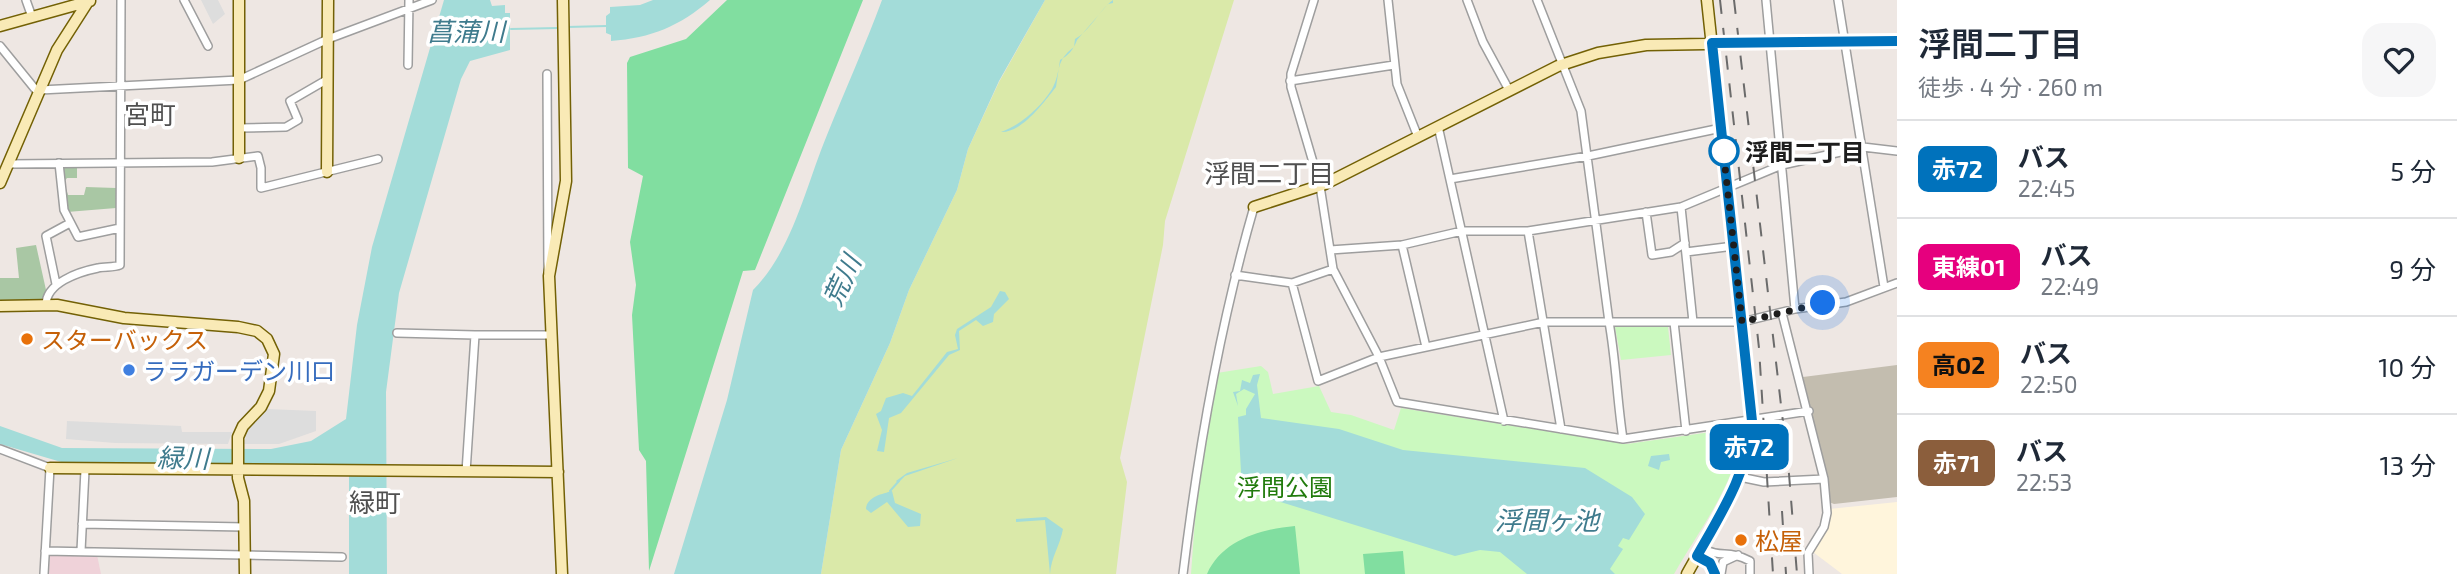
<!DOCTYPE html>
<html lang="ja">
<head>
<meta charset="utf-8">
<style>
  :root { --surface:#fff; --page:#f6f6f7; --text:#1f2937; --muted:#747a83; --line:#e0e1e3 }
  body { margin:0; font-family:"Exo 2","Noto Sans JP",sans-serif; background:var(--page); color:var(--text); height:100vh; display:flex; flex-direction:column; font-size:26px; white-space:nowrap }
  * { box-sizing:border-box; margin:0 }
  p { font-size:23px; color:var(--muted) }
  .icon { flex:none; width:38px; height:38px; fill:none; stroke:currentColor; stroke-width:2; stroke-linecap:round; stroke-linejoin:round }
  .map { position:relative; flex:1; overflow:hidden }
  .sheet { display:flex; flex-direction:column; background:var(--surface); width:560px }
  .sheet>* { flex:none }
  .badge { padding:0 14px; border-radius:10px; font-size:24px; line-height:46px }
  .you { position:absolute; width:35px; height:35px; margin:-18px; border:5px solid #fff; border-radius:50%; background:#1a73e8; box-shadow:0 0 0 10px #1a73e833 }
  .map>.badge { position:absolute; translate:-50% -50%; box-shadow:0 0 0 4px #fff }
  .round { display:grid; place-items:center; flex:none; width:74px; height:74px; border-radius:21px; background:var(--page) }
  .overview { display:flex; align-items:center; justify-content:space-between; height:119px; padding:0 21px }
  h1 { font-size:33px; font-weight:600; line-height:52px }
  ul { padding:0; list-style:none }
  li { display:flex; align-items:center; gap:21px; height:98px; padding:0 21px; border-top:2px solid var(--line) }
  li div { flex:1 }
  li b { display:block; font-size:26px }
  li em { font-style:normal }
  li .badge { min-width:77px; font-weight:700; text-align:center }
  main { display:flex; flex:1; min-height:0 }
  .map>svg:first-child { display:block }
  .commercial { fill:#efd2d9 }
  .education { fill:#fff5dc }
  .construction { fill:#c3bdaf }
  .grass { fill:#dae9a9 }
  .cemetery { fill:#a9c7a4 }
  .park { fill:#cbf9bf }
  .pitch { fill:#81dea0 }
  .parking { fill:#ddd }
  .water { fill:#a3dcd9 }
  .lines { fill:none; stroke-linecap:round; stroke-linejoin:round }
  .stream { stroke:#a3dcd9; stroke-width:2 }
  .street-casing { stroke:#9e9e9e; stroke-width:10 }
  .secondary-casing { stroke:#736105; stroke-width:13 }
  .street { stroke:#fff; stroke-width:7 }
  .secondary { stroke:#f9eab6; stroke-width:10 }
  .rail { stroke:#6b6b6b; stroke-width:2; stroke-dasharray:14 14; stroke-linecap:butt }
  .line-casing { stroke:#fff; stroke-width:16 }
  .line { stroke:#0072bc; stroke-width:10 }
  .walk { stroke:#1d1d1d; stroke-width:7; stroke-dasharray:0 12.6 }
  .stop-dot { fill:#fff; stroke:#0072bc; stroke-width:3.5 }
  .food-dot { fill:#e8710a; stroke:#fff; stroke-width:2.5 }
  .shop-dot { fill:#3f7fe0; stroke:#fff; stroke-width:2.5 }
  .labels { text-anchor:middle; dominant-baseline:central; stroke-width:7; stroke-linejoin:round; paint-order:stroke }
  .stop-label { font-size:24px; font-weight:bold; fill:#1d1d1d; stroke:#fff; text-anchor:start }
  .food-label { font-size:24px; fill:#c56008; stroke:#fff; text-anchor:start }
  .shop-label { font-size:24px; fill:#366cbe; stroke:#fff; text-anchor:start }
  .park-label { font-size:24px; fill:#217b0c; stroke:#fff }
  .water-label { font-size:26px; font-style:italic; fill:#3f7b8d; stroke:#fff }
  .neighbourhood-label { font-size:26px; fill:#505050; stroke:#fff }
</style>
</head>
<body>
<main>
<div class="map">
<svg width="1897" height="574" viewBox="0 0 1897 574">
  <rect width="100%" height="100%" fill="#eee7e3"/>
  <path class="commercial" d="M50 554 97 555 101 574H49Z"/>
  <path class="education" d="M1897 502V574H1842L1813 552 1827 527 1829 509Z"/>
  <path class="construction" d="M1897 365V497L1834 504 1829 502 1826 475 1803 377Z"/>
  <path class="grass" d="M1045 0H1234L1165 221 1163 245 1120 458 1127 482 1116 574H821L841 450 890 343 909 290 957 190 968 149 999 82Z"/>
  <path class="cemetery" d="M61 167 77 168V178H67L64 182 68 195H84L86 187 116 188V208L67 212Z
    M36 245 46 290 43 301H0V278H19L16 248Z"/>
  <path class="park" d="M1615 327H1668L1671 355 1621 360Z
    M1261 366 1268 372 1273 394 1319 386 1331 412 1351 415 1394 430 1401 408 1627 444 1739 428 1742 431C1737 482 1699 530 1674 574H1191L1197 492 1217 373Z"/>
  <path class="pitch" d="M727 0H863L755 270 743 271 649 571 646 461 639 450 632 315 636 285 630 242 643 176 628 168 627 63 630 57 686 39Z
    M1295 526 1300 574H1207C1222 540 1261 529 1295 526Z
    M1403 551 1405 574H1365L1363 554Z"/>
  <path class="parking" d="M201 0H218L225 14 213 24Z
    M267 409 316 411V431L279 444H244L248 427Z
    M67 421 181 426 182 432H232L228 444 115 443 66 439Z"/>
  <path class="water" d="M444 0H490L492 6 505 5V13H510V50L470 61 461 79 399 293 386 392 387 574H349V467L68 464 0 444V426L62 448 271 449 311 441 346 419 357 325 372 247Z
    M653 0H710C680 26 651 38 611 41V35L606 33V16L610 13V7L640 5Z
    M882 0H1045L999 81 968 149 957 190 909 290 890 343 841 450 821 574H674L727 400 753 290C793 250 806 185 827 135 845 90 865 46 882 0Z
    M1113 0V3L1108 4 1077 40C1074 49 1068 56 1060 60L1056 87C1044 102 1022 133 1001 132 1021 125 1041 107 1052 89 1062 71 1054 62 1074 47L1075 39C1090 31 1100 9 1113 0Z
    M1000 291 1005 292 1009 299 994 314 993 322 983 326 976 320 959 331 960 350 949 355 901 413 889 418 884 452 877 451 882 430 876 414 881 411 886 398 903 393 912 396 947 352 958 349 955 335 957 329 991 307Z
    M1260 374 1257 385 1261 418 1339 429 1403 450 1585 468 1632 497 1645 514 1629 540 1623 538 1618 546 1623 549 1610 569 1615 574H1527L1500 552 1480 550 1455 556 1242 490 1238 417 1246 415V409L1255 394 1244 389 1236 394 1238 406 1233 392 1240 391 1242 380 1250 383 1253 375Z
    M1669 454 1670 460 1661 462 1659 470 1648 466 1651 456Z
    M958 458 905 476 898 483 896 481 907 473Z
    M892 491 895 503 921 514 920 526 908 527 887 502 871 513 866 509C867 496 883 494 892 491Z
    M1046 517 1063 529C1060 546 1051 557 1050 574L1045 520 1016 522V519Z"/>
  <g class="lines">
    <path class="stream" d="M567 27 607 26
      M511 29 558 28
      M890 491 899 481"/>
    <defs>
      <path id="street" d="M26 0 32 17
        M184 0 208 46
        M1314 0 1291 74V87L1320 186 1333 269 1379 357 1397 402 1623 439 1809 411
        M1388 0 1397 84 1418 137
        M1467 0 1483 42 1509 90
        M1537 0 1581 111 1609 322C1616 361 1617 400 1623 439
        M1838 0 1884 287
        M0 46 35 89 40 90 239 80 328 39 432 0
        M408 65 409 0
        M547 74 548 272
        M1290 81 1394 65
        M1438 126 1504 421
        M239 128 286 127 298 120 290 101 328 79
        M59 163 64 210 78 237 120 228
        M11 164 212 162 258 156 261 168V188L378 159
        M1450 179 1588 156 1721 128
        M1681 207 1693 322
        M1646 212 1652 255 1671 252 1685 243
        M1528 231 1561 429
        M1402 245 1426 347
        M1330 250 1402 245 1462 231H1528L1681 207 1782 165 1863 147 1897 151
        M1686 252 1734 246
        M1235 275 1292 283 1333 269
        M1292 283 1318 381 1379 357 1544 322H1742L1795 309 1766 0
        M56 284 46 236 70 223
        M46 305C46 283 78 272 98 268 105 266 113 268 120 265L121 0
        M1795 309 1846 302 1897 283
        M1782 313 1824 479 1827 513 1824 527 1808 553 1809 574
        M1674 322 1686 431
        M397 333 475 335 466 472
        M475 335H551
        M0 449 50 468 44 574
        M1740 477 1764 482 1824 479
        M82 524 244 527
        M1702 548C1722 559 1727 549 1750 561V574
        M45 551 342 557
        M81 551 85 470
        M1697 556 1710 563 1715 574
        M1183 574C1198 450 1219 328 1254 207
        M1721 574 1723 562 1738 555"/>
      <path id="secondary" d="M239 0V158
        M0 26 90 1
        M327 172 328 0
        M0 183 57 50 89 0
        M1254 207 1325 184 1558 66 1598 53 1646 45 1897 41
        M0 306 57 305 124 318 238 327 257 331 267 339 274 354 269 391 261 407 243 426 238 437V478L244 501 245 574
        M50 468 558 472
        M562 574 549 276 566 181 563 0
        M1687 574C1714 525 1748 478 1752 421L1707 0"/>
    </defs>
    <use href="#street" class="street-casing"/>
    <use href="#secondary" class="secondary-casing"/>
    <use href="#street" class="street"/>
    <use href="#secondary" class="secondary"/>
    <path class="rail" d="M1720 0 1759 348 1773 574
      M1734 0 1789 474 1797 574
      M1782 511 1786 574"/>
  </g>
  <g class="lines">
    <defs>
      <path id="line" d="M1715 574 1710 563 1697 556C1722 512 1748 472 1752 421L1712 43 1897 41"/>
    </defs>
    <use href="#line" class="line-casing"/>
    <use href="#line" class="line"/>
    <path class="walk" d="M1724 151 1723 148 1742 322 1823 303"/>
  </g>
  <circle class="stop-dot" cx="1724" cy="151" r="14"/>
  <g class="food-dot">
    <circle cx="27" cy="339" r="7"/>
    <circle cx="1741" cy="540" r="7"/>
  </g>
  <circle class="shop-dot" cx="129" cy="370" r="7"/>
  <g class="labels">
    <g class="stop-label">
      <text x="1745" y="151">浮間二丁目</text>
    </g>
    <g class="food-label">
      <text x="41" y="339">スターバックス</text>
      <text x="1755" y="540">松屋</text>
    </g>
    <g class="shop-label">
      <text x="143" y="370">ララガーデン川口</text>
    </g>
    <g class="park-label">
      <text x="1285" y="486">浮間公園</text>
    </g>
    <g class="water-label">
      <text x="466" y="30">菖蒲川</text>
      <text transform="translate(841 280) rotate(-65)">荒川</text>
      <text transform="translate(183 457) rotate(1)">緑川</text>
      <text x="1547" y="519">浮間ヶ池</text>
    </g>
    <g class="neighbourhood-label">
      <text x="150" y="113">宮町</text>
      <text x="1269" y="172">浮間二丁目</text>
      <text x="375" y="501">緑町</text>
    </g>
  </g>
</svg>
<div class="you" style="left:1823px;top:303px"></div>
<b class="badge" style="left:1749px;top:447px;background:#0072bc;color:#fff">赤72</b>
</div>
<section class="sheet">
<div class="overview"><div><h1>浮間二丁目</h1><p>徒歩 · 4 分 · 260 m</p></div><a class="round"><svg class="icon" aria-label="heart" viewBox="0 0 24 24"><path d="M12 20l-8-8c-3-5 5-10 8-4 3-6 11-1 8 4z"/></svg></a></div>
<ul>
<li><span class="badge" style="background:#0072bc;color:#fff">赤72</span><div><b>バス</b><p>22:45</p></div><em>5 分</em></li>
<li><span class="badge" style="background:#e6007e;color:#fff">東練01</span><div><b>バス</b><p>22:49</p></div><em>9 分</em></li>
<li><span class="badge" style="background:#f58220;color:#111">高02</span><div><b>バス</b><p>22:50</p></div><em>10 分</em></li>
<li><span class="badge" style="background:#8b5e3c;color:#fff">赤71</span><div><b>バス</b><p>22:53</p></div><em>13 分</em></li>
</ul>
</section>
</main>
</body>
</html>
